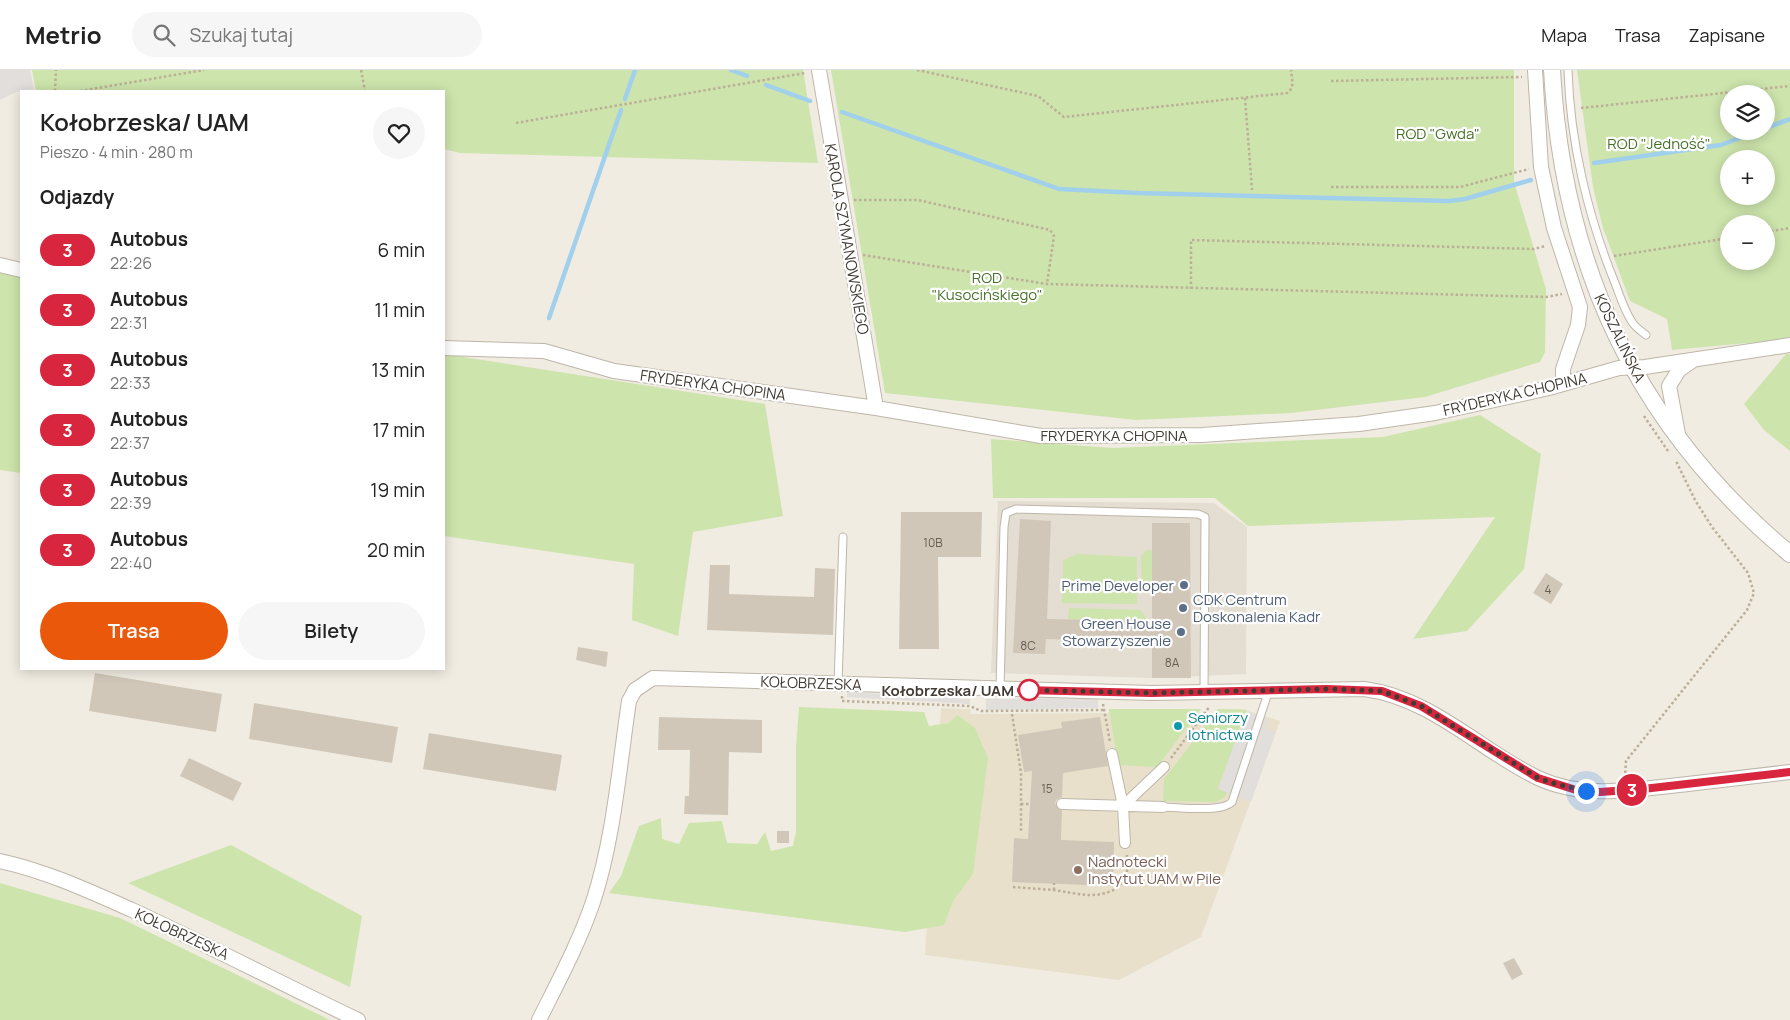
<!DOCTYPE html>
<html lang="pl">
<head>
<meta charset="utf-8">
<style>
  :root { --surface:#fff; --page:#f6f6f6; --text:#222; --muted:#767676; --line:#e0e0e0; --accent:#ea580c }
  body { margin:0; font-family:Manrope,sans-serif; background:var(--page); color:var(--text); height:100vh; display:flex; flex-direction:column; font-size:19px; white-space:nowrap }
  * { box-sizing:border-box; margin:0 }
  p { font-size:16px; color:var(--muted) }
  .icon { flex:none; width:28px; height:28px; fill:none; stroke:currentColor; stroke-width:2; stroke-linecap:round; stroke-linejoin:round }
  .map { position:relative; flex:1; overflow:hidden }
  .drawer { position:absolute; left:20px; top:20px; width:425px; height:580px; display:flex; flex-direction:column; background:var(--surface); border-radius:0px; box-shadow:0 2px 12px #0003 }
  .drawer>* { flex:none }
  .badge { padding:0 10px; border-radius:16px; font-size:18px; line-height:32px }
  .tools { position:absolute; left:1720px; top:15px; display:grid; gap:10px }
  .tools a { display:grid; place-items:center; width:55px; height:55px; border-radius:50%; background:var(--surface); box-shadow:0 2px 12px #0003; font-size:25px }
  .you { position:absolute; width:25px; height:25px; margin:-12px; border:4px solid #fff; border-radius:50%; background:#1a73e8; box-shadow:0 0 0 8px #1a73e833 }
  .map>.badge { position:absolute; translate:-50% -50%; box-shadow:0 0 0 2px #fff }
  h2 { padding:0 20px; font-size:19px; line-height:45px }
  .round { display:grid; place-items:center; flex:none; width:52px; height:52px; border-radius:26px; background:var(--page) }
  .head { display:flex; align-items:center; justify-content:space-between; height:85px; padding:0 20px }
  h1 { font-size:24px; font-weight:600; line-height:38px }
  .cta { display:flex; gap:10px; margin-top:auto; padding:10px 20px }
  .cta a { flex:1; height:58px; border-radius:30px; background:var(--accent); color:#fff; font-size:20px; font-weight:600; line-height:58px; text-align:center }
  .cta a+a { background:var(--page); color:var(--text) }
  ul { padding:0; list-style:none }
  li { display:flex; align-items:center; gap:15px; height:60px; padding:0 20px }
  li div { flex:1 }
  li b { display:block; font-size:19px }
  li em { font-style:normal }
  li .badge { min-width:55px; font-weight:700; text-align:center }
  header { display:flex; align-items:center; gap:30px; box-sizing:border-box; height:70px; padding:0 25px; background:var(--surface); border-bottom:1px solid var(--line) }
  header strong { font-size:24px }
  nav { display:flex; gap:28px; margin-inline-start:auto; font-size:18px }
  .search { width:350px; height:45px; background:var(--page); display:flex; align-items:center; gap:12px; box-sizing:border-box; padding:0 18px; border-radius:28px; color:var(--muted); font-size:19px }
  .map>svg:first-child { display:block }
  .residential { fill:#e4ddd1 }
  .education { fill:#e9e0cc }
  .green { fill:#cde4ac; fill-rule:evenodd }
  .parking { fill:#e1dedb }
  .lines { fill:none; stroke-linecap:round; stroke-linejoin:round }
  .stream { stroke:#a0d0ec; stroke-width:4.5 }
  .building { fill:#d1c7b8 }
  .service-casing { stroke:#beb6a9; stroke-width:9 }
  .pedestrian-casing { stroke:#beb6a9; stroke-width:12 }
  .minor-casing { stroke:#beb6a9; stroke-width:16 }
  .tertiary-casing { stroke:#beb6a9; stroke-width:18 }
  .path { stroke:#bcae97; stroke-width:2.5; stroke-dasharray:2.5 2.5; stroke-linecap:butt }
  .service { stroke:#fff; stroke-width:7 }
  .pedestrian { stroke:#fff; stroke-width:10 }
  .minor { stroke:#fff; stroke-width:14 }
  .tertiary { stroke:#fff; stroke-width:16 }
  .line-casing { stroke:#fff; stroke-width:11 }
  .line { stroke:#d7263d; stroke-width:8 }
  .walk { stroke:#423b33; stroke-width:5; stroke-dasharray:0 9 }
  .service-dot { fill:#5c6f8a; stroke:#fff; stroke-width:2 }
  .stop-dot { fill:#fff; stroke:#d7263d; stroke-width:2.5 }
  .culture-dot { fill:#0f9aa8; stroke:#fff; stroke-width:2 }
  .education-dot { fill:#8d6e63; stroke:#fff; stroke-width:2 }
  .labels { text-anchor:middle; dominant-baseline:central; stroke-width:4.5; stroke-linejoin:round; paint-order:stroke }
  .number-label { font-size:12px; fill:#665e54 }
  .park-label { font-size:15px; fill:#47702a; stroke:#fff }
  .street-label { font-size:15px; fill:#423b33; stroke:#fff }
  .service-label { font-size:15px; fill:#4e5e75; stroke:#fff; text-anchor:end }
  .stop-label { font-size:15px; font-weight:bold; fill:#423b33; stroke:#fff; text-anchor:end }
  .culture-label { font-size:15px; fill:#0d838f; stroke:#fff; text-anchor:start }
  .education-label { font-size:15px; fill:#785e54; stroke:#fff; text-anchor:start }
</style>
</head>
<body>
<header>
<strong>Metrio</strong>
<div class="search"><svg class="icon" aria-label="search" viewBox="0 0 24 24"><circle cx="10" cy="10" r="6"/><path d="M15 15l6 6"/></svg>Szukaj tutaj</div>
<nav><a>Mapa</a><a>Trasa</a><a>Zapisane</a></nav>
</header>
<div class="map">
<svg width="1790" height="950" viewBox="0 0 1790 950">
  <rect width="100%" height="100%" fill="#f0ece2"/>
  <path class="residential" d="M998 431 1214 433 1247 457 1246 604 1152 608 991 603Z"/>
  <path class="education" d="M941 638 970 639 971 644 1101 643H1109V639H1201L1199 642 1208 649 1218 639H1242L1280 651 1201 867 1119 910 925 885Z"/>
  <path class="green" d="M32 0H803L818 93 460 83 444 79V21H36Z
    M831 0H1514V112L1546 219 1545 282 1540 292 1425 327 1291 343 1136 350 885 323Z
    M1577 0H1790V269L1672 280 1667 249 1630 231 1603 158 1593 117ZM1729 24H1766V61H1729ZM1729 89H1766V126H1729ZM1729 154H1766V191H1729Z
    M0 201 21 206V403L0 400Z
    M444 284 765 334 783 446 693 462 678 566 632 550 634 494 444 466Z
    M1786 284H1790V381L1764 360 1744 334Z
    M1480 345 1541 384 1524 499 1467 561 1413 569 1495 447 1248 456 1215 428H993L991 369 1113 378 1383 367Z
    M1146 480H1152V523H1142L1141 486Z
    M1077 484 1137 487V534L1062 533 1063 490Z
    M1069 538 1140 540 1149 551 1068 549Z
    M799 637 924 642 929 656 949 653 957 645 975 658 988 688 973 804 953 831 944 855 905 862 609 823 621 806 639 756 661 748 662 769 679 774 689 753 722 751 727 773 757 774 765 762 771 781 793 776 796 762V677Z
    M1109 639H1201L1157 697 1118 695Z
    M1218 639 1247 640 1218 718 1228 722 1224 728 1216 732 1163 731 1164 709Z
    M231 775 362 846 350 917 128 813Z
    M0 813 120 848 330 950H0Z"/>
  <path class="parking" d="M0 0H30L34 19 16 22 0 30Z
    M847 622 970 629V634L847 627Z
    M1098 628V638L986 640V629Z
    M1246 641 1268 649 1265 658 1276 662 1251 732 1218 719Z"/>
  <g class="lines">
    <path class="stream" d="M731 0 747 6
      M766 15 810 31
      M625 29 635 0
      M842 42 1059 119 1138 123 1449 131 1465 129 1531 110
      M1766 58 1790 49
      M1594 93 1721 75 1758 61
      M549 248 621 40"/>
  </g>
  <path class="building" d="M901 442H982L981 487H938L939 579H899Z
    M1020 449 1051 451 1047 549 1152 551V453H1190L1191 608H1152V572L1046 569 1045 584 1013 583Z
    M710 495H730L729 524 814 527 815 498 835 499 833 565 707 560Z
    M1546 503 1563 514 1551 534 1533 523Z
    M578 577 608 582 606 597 576 590Z
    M95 603 222 624 216 662 89 641Z
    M254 633 398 657 392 693 249 669Z
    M659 647 762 650V683L729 682 728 745 684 744 685 726H689L690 680H658Z
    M1100 647 1108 696 1063 703 1062 727 1056 730 1055 734 1062 741 1061 770 1114 772 1113 816 1012 812 1014 768 1028 769 1032 701 1024 702 1018 665 1062 658 1061 652Z
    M429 663 562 685 556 721 423 699Z
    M189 688 242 713 233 731 180 706Z
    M777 761H789V773H777Z
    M1514 888 1523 904 1512 910 1503 893Z"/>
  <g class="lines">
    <defs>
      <path id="service" d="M1568 0C1570 71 1588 147 1615 213 1620 226 1624 240 1632 252 1635 257 1641 261 1646 265
        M838 614 843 467
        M1000 620 1004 457 1006 443 1016 439 1198 444 1205 447 1204 622
        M1163 737C1179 737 1221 743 1232 732L1269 620"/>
      <path id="pedestrian" d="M1112 684 1123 736 1125 773
        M1062 734 1163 737
        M1123 736 1164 697"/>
      <path id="minor" d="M819 0 876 338
        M1535 0 1541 97 1554 158 1580 237 1578 255 1563 299V313
        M0 195 21 200
        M444 278 544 281 614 301 876 338 1041 366 1202 365 1359 354 1435 343 1549 318 1619 298 1645 297 1790 275
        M1678 364 1669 316 1679 300 1692 291
        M0 791C46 801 89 821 132 840 208 875 282 914 358 950
        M539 950C558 912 579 873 593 832 614 768 619 698 629 631L635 620 653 608 1152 623 1364 619C1432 628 1478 679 1538 708 1585 730 1638 719 1688 714 1722 710 1756 706 1790 702"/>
      <path id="tertiary" d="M1552 0C1563 198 1637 357 1790 484"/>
    </defs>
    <use href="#service" class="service-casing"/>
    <use href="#pedestrian" class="pedestrian-casing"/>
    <use href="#minor" class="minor-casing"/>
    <use href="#tertiary" class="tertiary-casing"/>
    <path class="path" d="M361 0 365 21
      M917 0 1038 26 1064 47 1287 23C1295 18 1292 9 1291 0
      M1331 11 1522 7
      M55 21 56 0
      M80 21 204 0
      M1245 28 1252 120
      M1581 38 1790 16
      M516 53 805 3
      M1331 117H1460L1529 99
      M854 130H918L1050 160 1054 166 1047 214
      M1766 162 1790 158
      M863 185 1047 214 1546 227 1562 224
      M1614 186 1729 168
      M1191 219V170L1534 179 1545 176
      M1644 346 1668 381
      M842 626V631L970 636 981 641 1104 640
      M1103 634 1110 672
      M1012 644 1021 703V762
      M1171 688 1210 636
      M1625 708 1626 691 1747 540 1754 523 1748 503 1712 457 1695 430 1676 391
      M1021 734H1030
      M1013 817C1026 818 1040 819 1053 820 1078 823 1096 831 1119 817L1127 802V785
      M1054 820V813"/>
    <use href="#service" class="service"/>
    <use href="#pedestrian" class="pedestrian"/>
    <use href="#minor" class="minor"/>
    <use href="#tertiary" class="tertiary"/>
  </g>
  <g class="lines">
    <defs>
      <path id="line" d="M1021 620 1152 623 1327 619 1382 621 1421 636 1538 708 1576 720 1600 722 1643 719 1790 702"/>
    </defs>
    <use href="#line" class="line-casing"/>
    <use href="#line" class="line"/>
    <path class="walk" d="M1029 620 1152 623 1327 619 1382 621 1421 636 1538 708 1556 714 1586 721"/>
  </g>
  <g class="service-dot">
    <circle cx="1184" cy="515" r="5"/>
    <circle cx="1183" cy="538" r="5"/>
    <circle cx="1181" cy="562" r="5"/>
  </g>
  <circle class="stop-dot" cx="1029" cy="620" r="10"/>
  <circle class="culture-dot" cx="1178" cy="656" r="5"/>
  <circle class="education-dot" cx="1078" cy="800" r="5"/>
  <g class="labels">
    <g class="number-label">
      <text x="933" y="472">10B</text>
      <text x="1548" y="519">4</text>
      <text x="1028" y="575">8C</text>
      <text x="1172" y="592">8A</text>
      <text x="1047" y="718">15</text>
    </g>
    <g class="park-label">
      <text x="1438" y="63">ROD "Gwda"</text>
      <text x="1659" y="73">ROD "Jedność"</text>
      <text x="987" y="207">ROD<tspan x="987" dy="17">"Kusocińskiego"</tspan></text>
    </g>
    <g class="street-label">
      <text transform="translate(847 169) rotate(80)">KAROLA SZYMANOWSKIEGO</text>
      <text transform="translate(1620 268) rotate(64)">KOSZALIŃSKA</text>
      <text transform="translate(713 315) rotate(8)">FRYDERYKA CHOPINA</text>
      <text transform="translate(1515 324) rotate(-13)">FRYDERYKA CHOPINA</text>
      <text x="1114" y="365">FRYDERYKA CHOPINA</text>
      <text transform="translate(811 613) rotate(2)">KOŁOBRZESKA</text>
      <text transform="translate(182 864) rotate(25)">KOŁOBRZESKA</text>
    </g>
    <g class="service-label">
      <text x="1174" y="515">Prime Developer</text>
      <text x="1193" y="529" text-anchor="start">CDK Centrum<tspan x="1193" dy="17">Doskonalenia Kadr</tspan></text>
      <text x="1171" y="553">Green House<tspan x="1171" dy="17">Stowarzyszenie</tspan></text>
    </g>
    <g class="stop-label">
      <text x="1014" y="620">Kołobrzeska/ UAM</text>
    </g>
    <g class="culture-label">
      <text x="1188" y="647">Seniorzy<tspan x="1188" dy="17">lotnictwa</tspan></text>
    </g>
    <g class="education-label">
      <text x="1088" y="791">Nadnotecki<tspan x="1088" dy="17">Instytut UAM w Pile</tspan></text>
    </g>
  </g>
</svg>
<div class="tools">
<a><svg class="icon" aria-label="layers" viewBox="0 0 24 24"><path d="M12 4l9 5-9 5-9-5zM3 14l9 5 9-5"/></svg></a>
<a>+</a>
<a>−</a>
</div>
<div class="you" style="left:1586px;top:721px"></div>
<b class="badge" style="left:1632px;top:720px;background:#d7263d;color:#fff">3</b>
<section class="drawer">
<div class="head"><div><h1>Kołobrzeska/ UAM</h1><p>Pieszo · 4 min · 280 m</p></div><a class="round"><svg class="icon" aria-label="heart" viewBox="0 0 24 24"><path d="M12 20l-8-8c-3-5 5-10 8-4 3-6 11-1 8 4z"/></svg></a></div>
<h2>Odjazdy</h2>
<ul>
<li><span class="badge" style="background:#d7263d;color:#fff">3</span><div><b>Autobus</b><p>22:26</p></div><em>6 min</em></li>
<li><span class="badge" style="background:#d7263d;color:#fff">3</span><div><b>Autobus</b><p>22:31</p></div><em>11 min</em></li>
<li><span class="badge" style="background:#d7263d;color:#fff">3</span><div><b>Autobus</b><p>22:33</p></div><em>13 min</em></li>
<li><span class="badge" style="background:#d7263d;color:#fff">3</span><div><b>Autobus</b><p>22:37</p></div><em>17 min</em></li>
<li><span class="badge" style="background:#d7263d;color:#fff">3</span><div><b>Autobus</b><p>22:39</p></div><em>19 min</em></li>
<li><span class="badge" style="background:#d7263d;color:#fff">3</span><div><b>Autobus</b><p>22:40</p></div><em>20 min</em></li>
</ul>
<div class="cta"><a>Trasa</a><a>Bilety</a></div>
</section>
</div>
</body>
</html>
